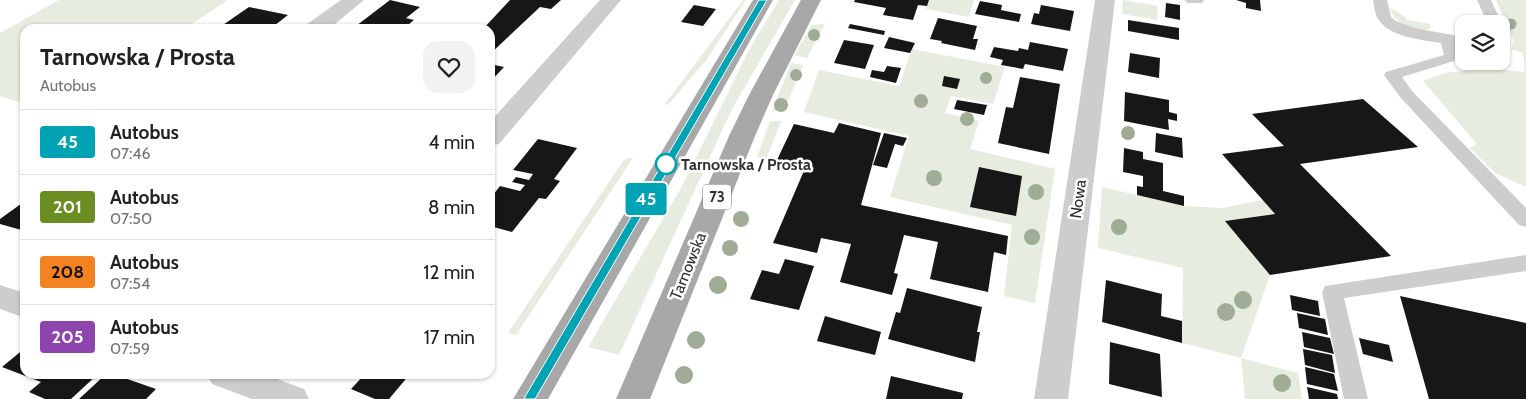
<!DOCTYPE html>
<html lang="pl">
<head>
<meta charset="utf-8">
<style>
  :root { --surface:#fff; --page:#f2f2f2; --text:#222; --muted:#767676; --line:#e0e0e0 }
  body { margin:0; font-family:Cabin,sans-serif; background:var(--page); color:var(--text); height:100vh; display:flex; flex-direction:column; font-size:19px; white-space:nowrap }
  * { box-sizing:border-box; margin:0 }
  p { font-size:16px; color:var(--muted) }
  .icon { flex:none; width:28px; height:28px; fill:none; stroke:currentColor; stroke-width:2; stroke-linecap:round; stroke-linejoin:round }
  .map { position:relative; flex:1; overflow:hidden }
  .drawer { position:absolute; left:20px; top:24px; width:475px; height:355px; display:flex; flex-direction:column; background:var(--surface); border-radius:15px; box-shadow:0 1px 4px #0004 }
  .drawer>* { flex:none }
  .badge { padding:0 10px; border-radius:4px; font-size:18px; line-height:32px }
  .fabs { position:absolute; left:1455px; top:15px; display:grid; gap:10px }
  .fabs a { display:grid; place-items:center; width:55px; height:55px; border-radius:10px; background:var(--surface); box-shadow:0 1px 4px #0004; font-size:25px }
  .map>.badge { position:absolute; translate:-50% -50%; box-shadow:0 0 0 2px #fff }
  .round { display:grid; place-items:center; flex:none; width:52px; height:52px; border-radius:15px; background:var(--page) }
  .summary { display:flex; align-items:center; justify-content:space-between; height:85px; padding:0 20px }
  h1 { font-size:24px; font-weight:700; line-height:38px }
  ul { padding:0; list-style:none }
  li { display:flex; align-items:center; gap:15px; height:65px; padding:0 20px; border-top:1px solid var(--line) }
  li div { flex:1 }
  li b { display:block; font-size:19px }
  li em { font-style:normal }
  li .badge { min-width:55px; font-weight:700; text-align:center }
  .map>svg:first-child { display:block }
  .green { fill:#e6ecdf }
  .building { fill:#171717 }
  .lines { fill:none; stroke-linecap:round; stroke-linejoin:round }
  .service { fill:#cdcdcd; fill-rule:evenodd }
  .minor { fill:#cdcdcd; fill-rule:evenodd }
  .primary { fill:#a8a8a8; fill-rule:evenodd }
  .tree { fill:#a1ac96 }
  .line { fill:#00a3b4; stroke:#fff }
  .stop-dot { fill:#fff; stroke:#00a3b4; stroke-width:2.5 }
  .labels { text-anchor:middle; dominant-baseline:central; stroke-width:5; stroke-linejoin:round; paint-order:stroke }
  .shield { fill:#fff; stroke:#6e6e6e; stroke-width:1 }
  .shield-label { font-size:15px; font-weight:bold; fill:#303030 }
  .stop-label { font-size:16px; font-weight:bold; fill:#303030; stroke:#fff; text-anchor:start }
  .street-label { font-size:16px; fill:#303030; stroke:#fff }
</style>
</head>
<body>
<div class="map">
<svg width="1526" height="399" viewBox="0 0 1526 399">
  <rect width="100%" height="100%" fill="#fff"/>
  <path class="green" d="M59 0H228L184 29H25V104L0 96V33Z
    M743 0H746L707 59 668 105 665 104Z
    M779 0H795L732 109 619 355 588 347 681 188 750 48Z
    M929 0H974L969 17 926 9Z
    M1123 0 1158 6 1157 20 1122 14Z
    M1496 0H1526V187L1495 173 1470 148 1477 144 1423 81 1445 73 1484 68 1525 72 1523 53 1511 49 1514 41Z
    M1390 8 1406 17 1407 20 1430 24V29C1414 33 1395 24 1390 8Z
    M825 24 807 58 794 55 812 25Z
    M912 49 1005 67 993 104 951 96 945 113 979 121 970 149 1055 169 1035 303 1004 296 1012 225 890 197 909 136 804 112 819 70 899 86Z
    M791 63 803 65 784 111H772Z
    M770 121H781L767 157H757Z
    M628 158H633L516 335 508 333 623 161Z
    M1102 187 1184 206 1222 208 1263 200 1275 214 1270 275 1241 358 1298 373 1302 399H1245L1241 358 1182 343 1183 268 1098 248Z"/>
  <path class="building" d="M390 0 420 7 406 18 414 20 403 29H352Z
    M510 0H561L551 9 540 7 490 54V29H483Z
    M855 0H929L927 6 918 5 913 20 883 15 886 8 854 2Z
    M1236 0H1260L1261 11 1246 8V3Z
    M980 1 1002 5 1001 10 1021 14 1019 22 975 14Z
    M1166 3 1180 5V20L1165 17Z
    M694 5 716 9 703 26 681 22Z
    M1041 5 1074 11 1070 31 1031 24 1034 13 1039 14Z
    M249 7 288 15 270 29H217Z
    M938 18 977 26 973 39H978L975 50 941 43 942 41 930 39Z
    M1128 20 1179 28V40L1128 31Z
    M850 24 885 31 884 35 848 28Z
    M889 37 915 43 910 53 884 48Z
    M844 40 874 45 865 69 834 63Z
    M1030 42 1068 49 1063 71 1025 64 1023 69 1001 65 1003 60 990 57 994 47 1018 51 1019 48 1028 50Z
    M1130 53 1160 58 1159 78 1128 72Z
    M490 64 504 67 490 82Z
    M887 66 901 68 896 83 870 77 872 70 884 72Z
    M944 76 960 79 957 89 942 86Z
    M1020 77 1060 84 1049 154 998 143 1006 107 1013 108Z
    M1125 92 1169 100V112L1177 114V121L1168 119 1169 130 1124 121Z
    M1363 99 1418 147 1300 164 1391 256 1270 275 1225 221 1275 214 1222 154 1284 146 1252 114Z
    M957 100 987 105 984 115 954 109Z
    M839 123 881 133 861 205 1008 236 1006 255 994 252 988 292 930 279 938 242 904 235 894 273 898 274 892 295 840 282 851 244 821 238 817 253 773 243 806 166 777 160 794 124 834 133Z
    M884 133 907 138 903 146 895 144 887 168 873 165Z
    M1156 133 1182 138 1183 158 1155 152Z
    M538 139 577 148 554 179 560 181 546 199 539 198 512 232 490 226V199L500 186 520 191 525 185 512 182 516 177 529 180 533 174 513 170Z
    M1124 148 1143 152V159L1163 163V191L1184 196V206L1137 195V186L1143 187V176L1123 172Z
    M979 167 1022 176 1016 216 970 207Z
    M25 201V231L0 224V219Z
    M785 259 814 266 799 310 750 299 762 270 779 274Z
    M1106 280 1162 294 1161 316 1182 321V343L1102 322Z
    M907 288 982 307 977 332H980L975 362 888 339 896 312 900 313Z
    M1290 295 1318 301 1320 316 1292 310Z
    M1400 296 1526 323V399H1429Z
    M1297 313 1325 319 1328 335 1299 328Z
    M825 316 881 332 875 355 817 341Z
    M1302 332 1330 338 1334 354 1304 347Z
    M1359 338 1389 345 1393 362 1363 354Z
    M1110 342 1160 354 1162 397 1109 384Z
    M25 348V374H98L71 399H45L29 392 41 382 2 367Z
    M1303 349 1332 355 1335 373 1305 365Z
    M1305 367 1334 374 1338 391 1307 384Z
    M106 374H113L156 389 146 399H79Z
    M365 374H410L389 399H375L351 389Z
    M891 376 963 393 962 399H886Z
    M1307 387 1337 394 1338 399H1309Z"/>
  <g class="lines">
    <path class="service" d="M1185 0H1204L1202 3H1187Z
      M1373 0H1387L1391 17 1396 21 1414 28 1464 37V46L1456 45 1460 57 1457 60 1402 77 1412 91 1526 208V227L1519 225 1400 97 1384 75 1386 72 1444 55 1441 43C1422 40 1389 37 1378 19 1375 14 1374 6 1373 0Z
      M1477 0H1491L1502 24 1501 26V24H1488Z
      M1501 34 1506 35 1509 41 1506 44 1501 45Z
      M1526 255V271L1344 298 1368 399H1344L1322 292 1325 286Z"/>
    <path class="minor" d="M341 0H364L329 29H304L307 24Z
      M600 0H621L499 144 490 146V122Z
      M1095 0H1115L1068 399H1034Z
      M0 285 25 293V318L0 309Z
      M207 374H263L304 389 309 399H252L212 384Z"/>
    <path class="primary" d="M753 0H773L548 399H513Z
      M801 0H821L773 95 755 136 650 399H616L729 136 749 95Z"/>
  </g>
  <g class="tree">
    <circle cx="1511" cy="24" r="5.5"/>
    <circle cx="814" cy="35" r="6"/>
    <circle cx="796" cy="75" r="6"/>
    <circle cx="986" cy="78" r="6"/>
    <circle cx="921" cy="101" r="7"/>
    <circle cx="781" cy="105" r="7"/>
    <circle cx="967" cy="119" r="7"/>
    <circle cx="1128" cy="133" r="7"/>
    <circle cx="934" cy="178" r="8"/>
    <circle cx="1036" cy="192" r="8"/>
    <circle cx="741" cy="219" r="8"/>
    <circle cx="1119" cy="227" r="8"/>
    <circle cx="1032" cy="237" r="8"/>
    <circle cx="730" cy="248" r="8"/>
    <circle cx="718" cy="285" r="9"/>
    <circle cx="1243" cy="300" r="9"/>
    <circle cx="1226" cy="312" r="9"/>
    <circle cx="696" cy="340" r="9"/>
    <circle cx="684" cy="375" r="9"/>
    <circle cx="1282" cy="383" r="9"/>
  </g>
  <path class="line" d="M759 0H767L535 399H524L526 395Z"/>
  <circle class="stop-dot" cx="666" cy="164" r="10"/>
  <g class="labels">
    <rect class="shield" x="703" y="184.5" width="28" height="25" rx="4"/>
    <g class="shield-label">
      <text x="717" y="197">73</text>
    </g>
    <g class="stop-label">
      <text x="681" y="164">Tarnowska / Prosta</text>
    </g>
    <g class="street-label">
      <text transform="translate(1078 199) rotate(-82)">Nowa</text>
      <text transform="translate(688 266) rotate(-68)">Tarnowska</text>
    </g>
  </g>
</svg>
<div class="fabs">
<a><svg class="icon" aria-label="layers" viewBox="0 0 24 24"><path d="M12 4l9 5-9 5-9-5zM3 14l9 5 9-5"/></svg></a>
</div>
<b class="badge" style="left:646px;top:199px;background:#00a3b4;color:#fff">45</b>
<section class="drawer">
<div class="summary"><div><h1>Tarnowska / Prosta</h1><p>Autobus</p></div><a class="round"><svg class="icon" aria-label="heart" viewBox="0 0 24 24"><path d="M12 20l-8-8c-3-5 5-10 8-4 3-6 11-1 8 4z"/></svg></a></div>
<ul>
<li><span class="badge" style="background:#00a3b4;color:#fff">45</span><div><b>Autobus</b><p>07:46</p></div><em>4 min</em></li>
<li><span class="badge" style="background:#6b8e23;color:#fff">201</span><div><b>Autobus</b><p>07:50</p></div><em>8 min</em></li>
<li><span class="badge" style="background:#f58220;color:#111">208</span><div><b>Autobus</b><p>07:54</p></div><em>12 min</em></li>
<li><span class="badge" style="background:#8e44ad;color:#fff">205</span><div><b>Autobus</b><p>07:59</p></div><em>17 min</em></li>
</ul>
</section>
</div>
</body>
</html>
